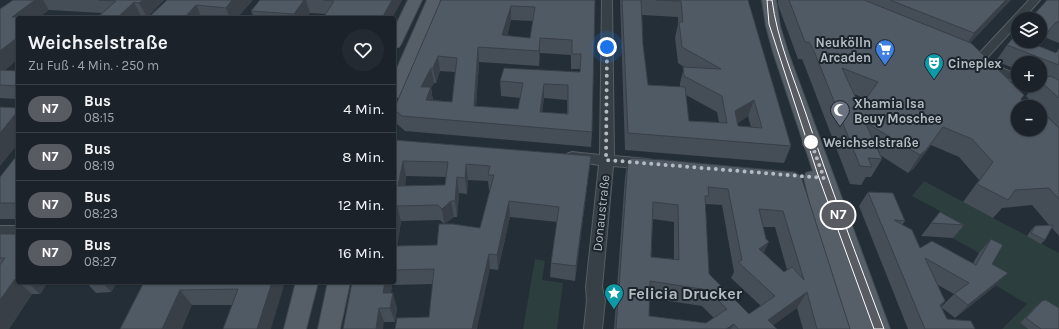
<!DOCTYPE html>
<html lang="de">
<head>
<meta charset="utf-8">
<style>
  :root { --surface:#1b2229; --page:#242a31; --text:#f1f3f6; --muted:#a0a4a8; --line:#393f46 }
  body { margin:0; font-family:Karla,sans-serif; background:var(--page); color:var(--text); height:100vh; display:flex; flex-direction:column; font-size:15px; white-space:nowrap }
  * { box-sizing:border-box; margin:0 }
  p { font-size:13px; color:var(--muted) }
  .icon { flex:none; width:22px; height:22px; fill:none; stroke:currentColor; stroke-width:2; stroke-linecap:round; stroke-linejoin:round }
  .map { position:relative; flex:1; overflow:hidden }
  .side { position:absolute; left:16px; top:16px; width:380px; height:268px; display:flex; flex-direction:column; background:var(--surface); border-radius:4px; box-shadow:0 1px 3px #0004,0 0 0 1px var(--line) }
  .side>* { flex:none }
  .badge { padding:0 8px; border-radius:13px; font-size:14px; line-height:26px }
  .buttons { position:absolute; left:1011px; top:12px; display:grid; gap:8px }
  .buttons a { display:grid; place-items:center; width:36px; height:36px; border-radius:50%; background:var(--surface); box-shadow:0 1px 3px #0004,0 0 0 1px var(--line); font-size:20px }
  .you { position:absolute; width:20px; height:20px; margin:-10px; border:3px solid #fff; border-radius:50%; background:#1a73e8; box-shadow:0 0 0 6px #1a73e833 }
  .map>.badge { position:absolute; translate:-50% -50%; box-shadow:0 0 0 2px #fff }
  .round { display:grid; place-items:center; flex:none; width:42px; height:42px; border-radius:21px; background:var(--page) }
  .summary { display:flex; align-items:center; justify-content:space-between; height:68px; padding:0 12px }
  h1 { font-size:19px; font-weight:700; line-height:30px }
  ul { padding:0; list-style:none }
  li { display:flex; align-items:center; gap:12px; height:48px; padding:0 12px; border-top:1px solid var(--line) }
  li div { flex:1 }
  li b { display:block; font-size:15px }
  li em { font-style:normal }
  li .badge { min-width:44px; font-weight:700; text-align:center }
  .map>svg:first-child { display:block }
  .green { fill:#2c3e3d }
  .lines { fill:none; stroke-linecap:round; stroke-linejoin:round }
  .minor-casing { stroke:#565e65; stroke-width:2 }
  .major-casing { stroke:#414950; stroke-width:2 }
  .minor { fill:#384047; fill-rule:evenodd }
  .major { fill:#565f67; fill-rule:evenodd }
  .wall { fill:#454d57; fill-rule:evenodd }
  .shaded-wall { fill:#383f47 }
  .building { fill:#505a65; stroke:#383f47; fill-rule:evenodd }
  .line { fill:#595b62; stroke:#fff }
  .walk { stroke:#b3bbc3; stroke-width:4; stroke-dasharray:0 7.2 }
  .stop-dot { fill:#fff; stroke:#595b62; stroke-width:2 }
  .labels { text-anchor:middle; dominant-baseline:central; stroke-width:4; stroke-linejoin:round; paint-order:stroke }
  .poi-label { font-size:13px; font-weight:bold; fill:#b3bbc3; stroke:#1d252c; text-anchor:start }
  .stop-label { font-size:13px; font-weight:bold; fill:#b3bbc3; stroke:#1d252c; text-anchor:start }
  .street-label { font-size:13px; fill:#b3bbc3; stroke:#1d252c }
  .near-poi-label { font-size:16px; font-weight:bold; fill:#b3bbc3; stroke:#1d252c; text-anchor:start }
</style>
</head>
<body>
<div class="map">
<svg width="1059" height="329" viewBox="0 0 1059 329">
  <rect width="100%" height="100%" fill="#242e37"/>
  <path class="green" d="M924 181 1059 253V317L1038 305 1020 323 1028 329H1002L1027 304 980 276 990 259 929 225 940 211 912 196Z
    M535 259 545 261 542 280 563 283 557 329H523Z"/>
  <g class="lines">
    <defs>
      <path id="minor" d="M602 0H612L614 156 647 159 652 160 654 164 652 168 647 169 613 166 602 287 605 300 602 329H584L587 300 586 287 599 165 567 160 565 157 567 154 572 152 600 155Z
        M1029 0H1040L1023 19H1018V24L986 59 988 62 1018 75V83L992 72 983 73 974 59Z
        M0 226H18V238H0Z"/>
      <path id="major" d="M408 0H422L401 44 399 47 394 48V29Z
        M427 0H441L402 93 400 97 394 98V75Z
        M762 0H776L780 26 788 52 890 329H848L816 228 804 178 806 173 813 171 773 52 766 26Z
        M296 282H318L306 329H284Z
        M328 282H350L340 329H318Z"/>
    </defs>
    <use href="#minor" class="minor-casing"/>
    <use href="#major" class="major-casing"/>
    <use href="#minor" class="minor"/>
    <use href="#major" class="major"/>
  </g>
  <path class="wall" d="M13 0H164L147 17 141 16 139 18H97L102 13 49 10 18 18V59L5 70 18 71V99L0 98V9Z
    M167 0H252V1L237 18H148Z
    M260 0H402L392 18 310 13 306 18H254L251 11Z
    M441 0H595L592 132 591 147 405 131 397 124 394 109ZM511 20 533 21 530 38 507 36ZM540 53 571 55V69H580V72L500 81 501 96 520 98 518 109 476 106 479 62 539 66ZM440 71 455 72 452 102 433 100 431 88 434 83H436ZM544 98 567 100V114L542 112Z
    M620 0H748L791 146 784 163 625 150ZM642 15 678 17V24L675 38 678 63 684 67 680 83V87L648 85 643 45ZM686 95 717 112 719 122 689 121ZM748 116 751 127 738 126V123Z
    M778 0H1011L970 43 1021 99 1022 103 1059 128V236L1052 228 1045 240 1041 244 1027 236 1031 230 1035 226 1049 225 1032 205 1002 208 993 218 963 202 979 180 959 157 931 145 914 168 908 173 880 155 882 159 871 177H866L861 185 850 184 806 69 802 59H798L778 5ZM854 94 866 99 860 107Z
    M1059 0V43L1044 37 1038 46 1056 53 1059 49V128L1040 109V107H1037L1026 96 1035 85H1040V80L1041 79H1040V63H1018V70L996 61 1007 45Z
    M394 140 591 156 575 281 550 277 551 263 557 222 510 217 498 270 490 269 429 317 433 284 392 285 391 293 397 308 395 322H384L352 282H394ZM406 176 446 177 445 185 405 186ZM468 180 488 181 489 190H490L480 228 444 224 454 217H457L459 193 467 194ZM440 220 444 224 437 245 397 246 401 221Z
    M18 154V219H0V177Z
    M628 160 795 172 850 329H803L797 308 773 325 777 329H614L625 177ZM706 204 722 205 734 272 731 278 761 306 749 314 709 274 705 207ZM653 219 674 222V259L651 257ZM763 227H775L787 270 784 272 764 253 766 239ZM649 298 702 306 714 318 706 323 649 316Z
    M868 192 905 221 902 225 920 248 973 263 979 253 991 239 992 264 995 286 955 318 941 307 954 294 938 285 945 301 941 306 947 319 975 329H908L859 206Z
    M940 212 964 225 953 238 921 236Z
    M0 234H18V282H48L40 294H32L9 329H0Z
    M86 282H117L111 292 96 293Z
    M144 282H285L232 305H192Z
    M1042 301 1059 329H1028L1020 323 1036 306Z"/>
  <path class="shaded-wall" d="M35 0H43L49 10 39 18H18L12 17Z
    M143 0H164L147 17 139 3Z
    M232 0H252V1L237 18H230L226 8Z
    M304 0H306L310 13 306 18H295L294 14Z
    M392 0H402L392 18H382Z
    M1006 0H1011L963 50 974 33Z
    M134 2 141 16 139 18H117Z
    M196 5 202 18H184Z
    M511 6V20L503 50 502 35Z
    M1056 22 1044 37 1031 54 1036 45Z
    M18 37V59L0 74V51Z
    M540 38V53L539 66V51Z
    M478 47 479 62 475 121 474 106Z
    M438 56 440 71 436 83 433 68Z
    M431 68 434 83 431 88 433 102 429 115 421 87Z
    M544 84V98L539 127 540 112Z
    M754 100 748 116 730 128 735 111Z
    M18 111V144L0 166V133Z
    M943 127 914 168 908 173 920 155Z
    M591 156 589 172 575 281 576 266Z
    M403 161 406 176 402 201 398 186Z
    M466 164 468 180 467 194 465 178Z
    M457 177 459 193 457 217 455 201Z
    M451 201 454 217 444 224 442 209Z
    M509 201 510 217 498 270 497 255Z
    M397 206 401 221 395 261 394 257V224Z
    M769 242 761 259 759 249Z
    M489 254 490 269 477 329H472Z
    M1008 273 995 286 955 318 968 305Z
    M15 279 32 294 9 329H0V300Z
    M27 282H48L40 294Z
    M102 282H117L111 292Z
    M272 282H285L271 329H257Z
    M385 282H391L392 285 388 308 383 293Z
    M180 290 192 305 182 329H162Z
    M807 292 797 308 768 329V320Z
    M393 293 397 308 395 322 390 308Z
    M379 308 384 322 383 329H376Z
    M734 324 731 329H726Z"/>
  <path class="building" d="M13 0H35L12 17 29 18H18V37L0 51V9Z
    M98 0H143L139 3 134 2 117 18H97L116 1Z
    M167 0H232L226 8 196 5 184 18H148Z
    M260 0H304L294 14 251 11Z
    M323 0H392L382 18H323L334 1Z
    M441 0H595L592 132 402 116 394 109ZM511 6 535 7 530 38 502 35ZM540 38 572 40V54H581L580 72 504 68 500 81 523 83 518 109 474 106 478 47 539 51ZM438 56 457 58 452 102 426 100 431 87H421L431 68H433ZM544 84 568 85V114L540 112Z
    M622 0H641L643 45 648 85 685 87 689 121 727 123 722 96 684 76 683 67 721 69 682 47 679 22H683L681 1 656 0H748L791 146 628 133ZM754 100 762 128 738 126 735 111Z
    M789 0H864L971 43 1024 95 1021 99 1022 103 1034 104 1037 107H1018V129H1040V110L1059 128V199L1049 188 1015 190 1008 200 977 184 993 162 972 139 943 127 926 150 920 155 865 122 882 159 868 158 872 167 860 166 814 51 809 42H805ZM842 68 878 82 860 107Z
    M890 0H1006L974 33Z
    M1047 0H1059V22H1056L1040 41V19H1030Z
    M1018 32V41H1040L1036 45 1056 53 1059 49V65L1007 45Z
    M0 70 18 71V86L0 85Z
    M1050 76 1059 80V98L1040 81V80Z
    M0 107 18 108V111L0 133Z
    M394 140 591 156 576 266 551 263 559 207 509 201 497 255 489 254 472 329H395L397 318 429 317 434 269 394 270V246L437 245 439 224H453L480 228 494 175H488L490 166 466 164 465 178 457 177 455 201H451L442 209 438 205 397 206 394 224ZM403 161 448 162 445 185 398 186Z
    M18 154V203H0V177Z
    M632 158 665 160 795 172 801 176 850 329H817L807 292 768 320 777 329H738L734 324 726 329H616L628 160ZM708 187 728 189 742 260 738 262 775 296 749 314 709 274 705 196H709ZM653 202 678 205 679 260 651 257ZM759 209 783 211 804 280 792 267 784 272 759 249 769 242 766 239ZM650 281 708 290 727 309 706 323 649 316Z
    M868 192 893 193 905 221 894 220 912 230 920 248 932 241 976 265 991 239 1003 245 992 264 1008 273 968 305 954 294 969 283 925 258 945 301 940 305 947 319 971 321 975 329H925Z
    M940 212 964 225 931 223Z
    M1053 225 1045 240 1031 233 1035 226Z
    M0 234H18V279H15L0 300V265L5 258H0Z
    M144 282H272L257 329H223L238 289 180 290 162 329H120Z
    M352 282H385L383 293H393L390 308H379L376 329H343Z
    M1046 300 1059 308V329H1041L1026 318 1042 301Z"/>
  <path class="line" d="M767 0H772C777 39 793 76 806 114 830 186 857 257 884 329H874L818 175 769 24Z"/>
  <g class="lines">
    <path class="walk" d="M607 47 606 160 824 178 811 142"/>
  </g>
  <defs>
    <symbol id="supermarket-pin" viewBox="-11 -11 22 30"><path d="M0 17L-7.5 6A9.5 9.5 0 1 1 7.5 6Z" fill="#3f7fe0" stroke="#1d252c"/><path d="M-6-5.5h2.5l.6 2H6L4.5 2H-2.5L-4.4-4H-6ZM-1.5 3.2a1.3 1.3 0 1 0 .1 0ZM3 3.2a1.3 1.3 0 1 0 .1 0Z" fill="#fff"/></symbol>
    <symbol id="theatre-pin" viewBox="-11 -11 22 30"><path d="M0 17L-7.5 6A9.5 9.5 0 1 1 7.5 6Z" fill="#0f9aa8" stroke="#1d252c"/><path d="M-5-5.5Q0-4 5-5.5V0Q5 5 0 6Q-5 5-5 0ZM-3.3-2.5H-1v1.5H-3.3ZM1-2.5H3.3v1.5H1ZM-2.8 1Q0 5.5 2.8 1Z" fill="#fff"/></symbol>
    <symbol id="mosque-pin" viewBox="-11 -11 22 30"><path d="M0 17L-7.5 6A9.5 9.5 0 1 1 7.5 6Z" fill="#6b7280" stroke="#1d252c"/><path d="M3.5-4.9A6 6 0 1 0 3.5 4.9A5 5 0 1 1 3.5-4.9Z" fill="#fff"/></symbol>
    <symbol id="sight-pin" viewBox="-11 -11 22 30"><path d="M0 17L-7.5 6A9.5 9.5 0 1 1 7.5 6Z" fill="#0f9aa8" stroke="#1d252c"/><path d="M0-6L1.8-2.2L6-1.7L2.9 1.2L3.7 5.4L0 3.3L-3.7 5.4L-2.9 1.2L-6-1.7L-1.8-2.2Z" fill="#fff"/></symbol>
  </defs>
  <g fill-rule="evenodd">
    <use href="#supermarket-pin" x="874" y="38" width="22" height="30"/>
    <use href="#theatre-pin" x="923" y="52" width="22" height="30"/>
    <use href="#mosque-pin" x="829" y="99" width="22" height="30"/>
    <use href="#sight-pin" x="603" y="282" width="22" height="30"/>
  </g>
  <circle class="stop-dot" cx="811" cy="142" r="8"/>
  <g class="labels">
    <g class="poi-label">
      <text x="871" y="42" text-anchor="end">Neukölln<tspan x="871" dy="15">Arcaden</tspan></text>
      <text x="948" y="63">Cineplex</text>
      <text x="854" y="103">Xhamia Isa<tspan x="854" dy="15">Beuy Moschee</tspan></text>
    </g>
    <g class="stop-label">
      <text x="823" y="142">Weichselstraße</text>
    </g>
    <g class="street-label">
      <text transform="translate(601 213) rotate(-84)">Donaustraße</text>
    </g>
    <g class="near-poi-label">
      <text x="628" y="293">Felicia Drucker</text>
    </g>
  </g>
</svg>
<div class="buttons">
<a><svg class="icon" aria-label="layers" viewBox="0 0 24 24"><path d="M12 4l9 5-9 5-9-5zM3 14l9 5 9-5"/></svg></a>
<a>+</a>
<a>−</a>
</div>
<div class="you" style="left:607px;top:47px"></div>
<b class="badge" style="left:838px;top:215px;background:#595b62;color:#fff">N7</b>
<section class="side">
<div class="summary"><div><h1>Weichselstraße</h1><p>Zu Fuß · 4 Min. · 250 m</p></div><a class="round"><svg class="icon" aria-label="heart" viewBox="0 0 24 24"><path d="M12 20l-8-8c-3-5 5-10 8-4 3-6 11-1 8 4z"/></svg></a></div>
<ul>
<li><span class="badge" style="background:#595b62;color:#fff">N7</span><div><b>Bus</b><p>08:15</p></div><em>4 Min.</em></li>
<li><span class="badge" style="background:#595b62;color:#fff">N7</span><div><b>Bus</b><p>08:19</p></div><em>8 Min.</em></li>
<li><span class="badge" style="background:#595b62;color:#fff">N7</span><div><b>Bus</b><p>08:23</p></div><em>12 Min.</em></li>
<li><span class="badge" style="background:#595b62;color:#fff">N7</span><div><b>Bus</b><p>08:27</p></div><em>16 Min.</em></li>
</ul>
</section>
</div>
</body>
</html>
